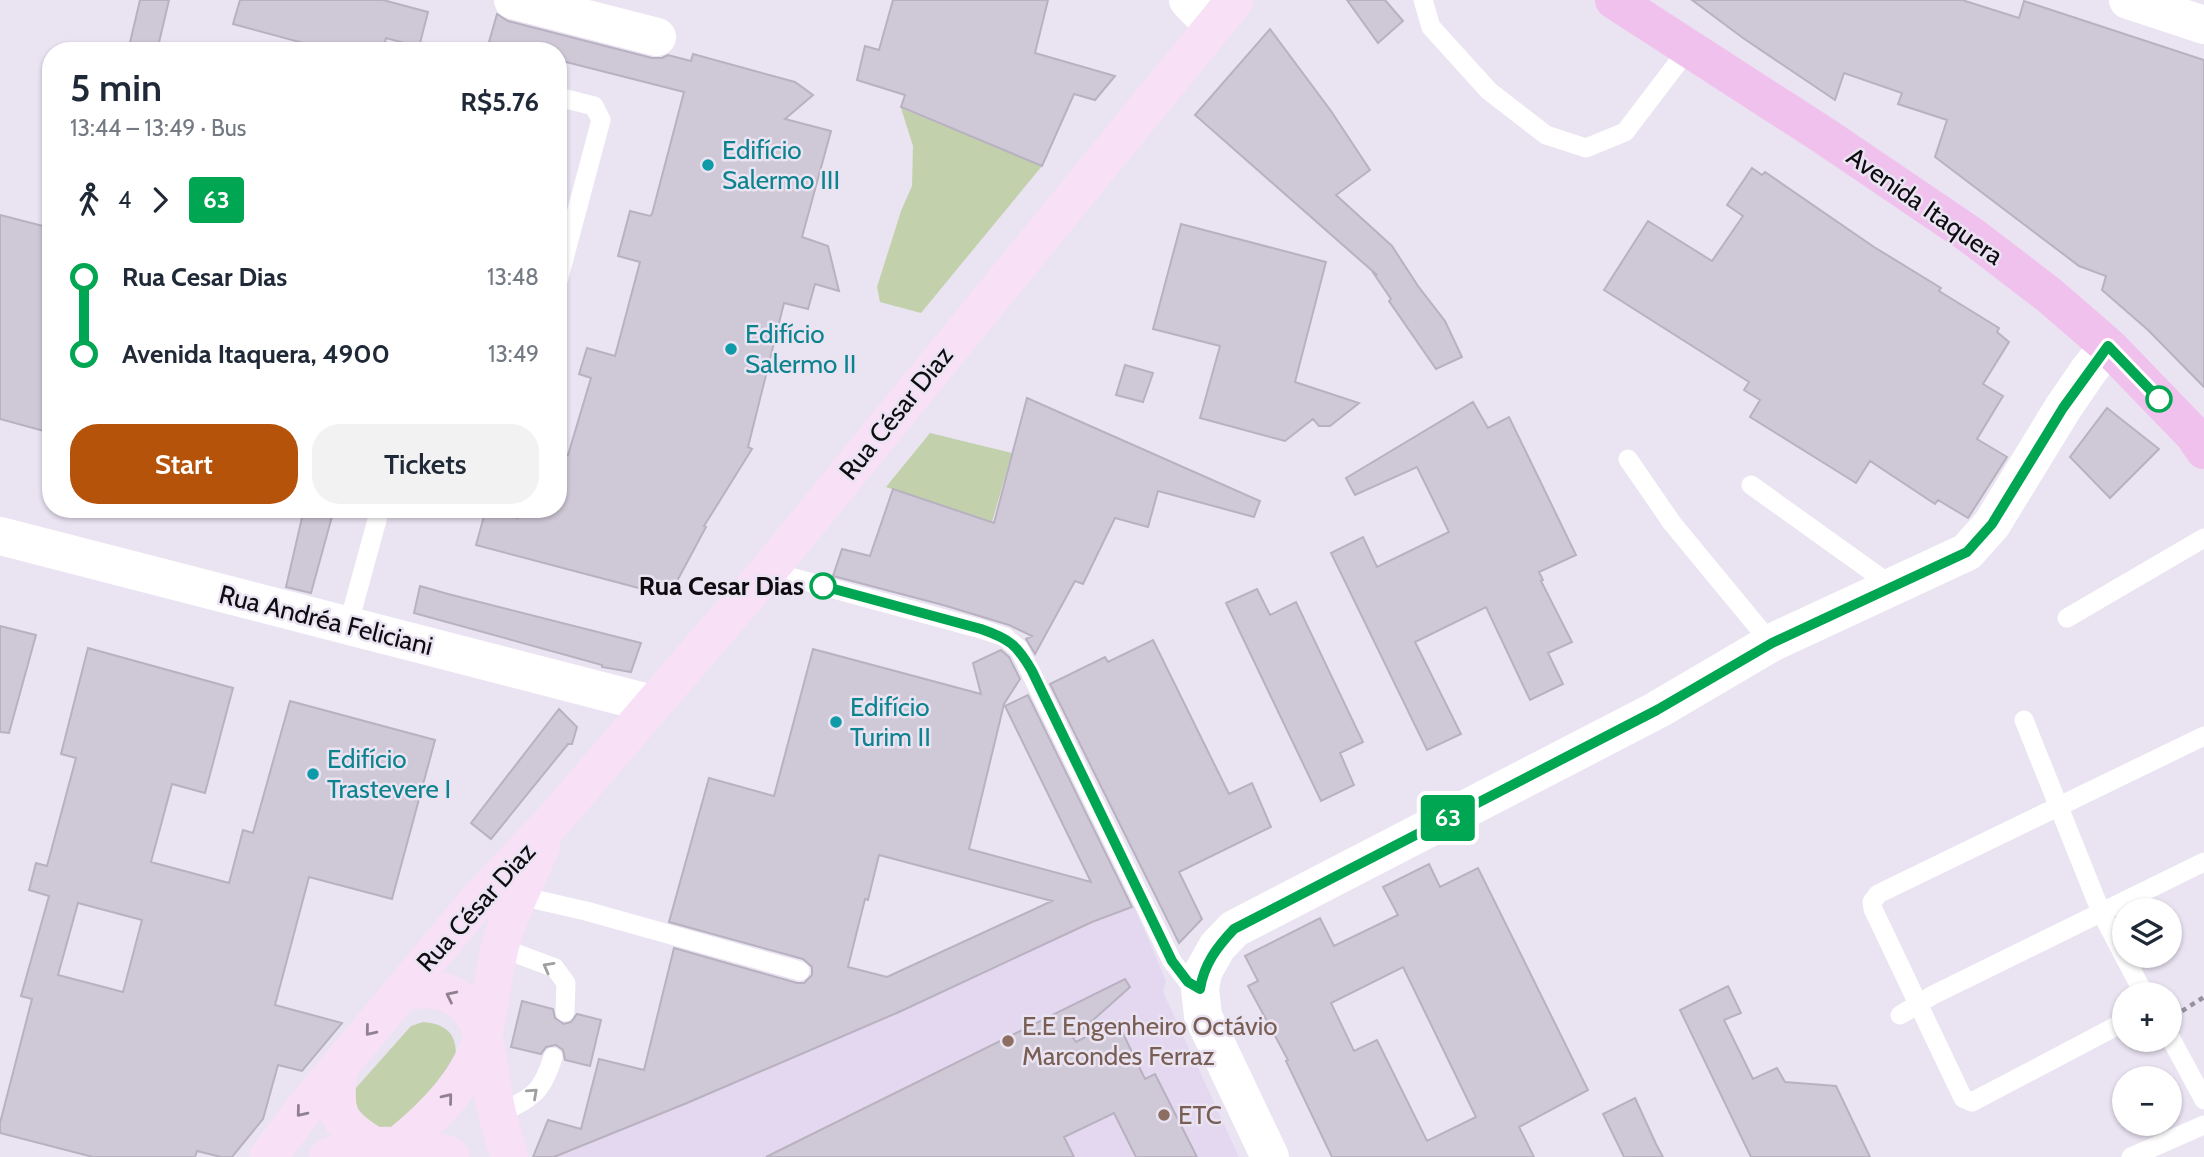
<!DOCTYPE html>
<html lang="en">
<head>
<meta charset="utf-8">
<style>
  :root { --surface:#fff; --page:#f2f2f3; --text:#1f2937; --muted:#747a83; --accent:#b45309 }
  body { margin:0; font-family:Cabin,sans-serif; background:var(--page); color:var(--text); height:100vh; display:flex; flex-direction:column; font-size:26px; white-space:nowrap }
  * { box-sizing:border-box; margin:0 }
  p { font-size:23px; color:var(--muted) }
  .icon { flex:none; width:38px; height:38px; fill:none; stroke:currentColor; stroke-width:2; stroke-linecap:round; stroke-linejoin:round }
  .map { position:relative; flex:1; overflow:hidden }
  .sheet { position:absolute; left:42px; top:42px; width:525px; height:476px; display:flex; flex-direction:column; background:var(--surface); border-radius:28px; box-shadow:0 2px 5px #0004 }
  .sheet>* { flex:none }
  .badge { padding:0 14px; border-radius:5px; font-size:24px; line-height:46px }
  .tools { position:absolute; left:2112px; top:898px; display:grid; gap:14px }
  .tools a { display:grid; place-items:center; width:70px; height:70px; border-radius:50%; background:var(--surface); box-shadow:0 2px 5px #0004; font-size:35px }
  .map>.badge { position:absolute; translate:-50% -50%; box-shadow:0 0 0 4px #fff }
  .legs { display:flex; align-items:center; gap:10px; height:77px; padding:0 28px; font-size:23px }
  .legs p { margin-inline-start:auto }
  .head { display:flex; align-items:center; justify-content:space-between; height:119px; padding:0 28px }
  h1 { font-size:38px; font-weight:600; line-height:52px }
  .button { display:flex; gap:14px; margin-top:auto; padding:14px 28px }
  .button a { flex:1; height:80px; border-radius:28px; background:var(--accent); color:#fff; font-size:28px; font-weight:600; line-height:80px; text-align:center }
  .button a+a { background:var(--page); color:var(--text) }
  ul { padding:0 28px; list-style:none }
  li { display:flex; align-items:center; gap:24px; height:77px; font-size:26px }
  li i { display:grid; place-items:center; width:10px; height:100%; margin:0 9px; background:currentColor }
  li i::after { content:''; width:18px; height:18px; margin:-9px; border:5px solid; border-radius:50%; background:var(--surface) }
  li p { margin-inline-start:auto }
  li:first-child i { background:linear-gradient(#0000 50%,currentColor 0) }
  li:last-child i { background:linear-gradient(currentColor 50%,#0000 0) }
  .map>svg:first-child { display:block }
  .built { fill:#e3d8ef }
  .green { fill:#c2d1ab }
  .building { fill:#cfc8d7; stroke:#b8b1c0; stroke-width:2; fill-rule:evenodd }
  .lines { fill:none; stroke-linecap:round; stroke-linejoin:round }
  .path { stroke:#95909b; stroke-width:4.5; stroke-dasharray:5 5; stroke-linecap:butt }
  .lane { stroke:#fff; stroke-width:19 }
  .street { stroke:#fff; stroke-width:38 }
  .secondary { stroke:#f8e0f7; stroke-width:38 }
  .primary { stroke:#f1c1ee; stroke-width:38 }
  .oneway { stroke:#9f9ea0 }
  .oneway2 { stroke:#8f8190 }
  .line-1-casing { stroke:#fff; stroke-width:16 }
  .line-1 { stroke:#00a651; stroke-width:10 }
  .culture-dot { fill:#0f9aa8; stroke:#eae3f2; stroke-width:2.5 }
  .stop-1-dot { fill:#fff; stroke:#00a651; stroke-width:3.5 }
  .education-dot { fill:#8d6e63; stroke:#eae3f2; stroke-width:2.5 }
  .labels { text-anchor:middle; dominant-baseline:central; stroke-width:5; stroke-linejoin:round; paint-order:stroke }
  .culture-label { font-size:26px; fill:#0d838f; stroke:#eae3f2; text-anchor:start }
  .street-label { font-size:26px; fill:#0e0c11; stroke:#eae3f2 }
  .stop-label { font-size:26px; font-weight:bold; fill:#0e0c11; stroke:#eae3f2; text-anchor:end }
  .education-label { font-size:26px; fill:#785e54; stroke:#eae3f2; text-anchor:start }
</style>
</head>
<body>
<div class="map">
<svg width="2204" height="1157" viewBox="0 0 2204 1157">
  <rect width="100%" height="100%" fill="#eae3f2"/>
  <path class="built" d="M1134 906 1166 981 1163 992 1239 1157H554L687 1103 899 1012 1092 922Z"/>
  <path class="green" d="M901 108 1042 166 921 313 880 302 877 287 901 211 912 186 913 146Z
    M930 433 1012 453 992 522 886 487Z
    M423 1022C449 1024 459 1037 455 1063L397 1131 357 1122 355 1089 411 1026Z"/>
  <path class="building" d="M140 0H169L157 51H128Z
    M240 0H383L428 12 419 47 386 38 383 51H333L233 24Z
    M893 0H1048L1035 53 1115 76 1095 100 1074 94 1042 166 901 107 905 95 857 80 865 46 879 50Z
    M1347 0H1385L1403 21 1378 43Z
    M1692 0H1962L2019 18 2024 1 2204 60V387L2148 330 2102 290 2106 276 2079 266 1935 157 1947 120 1898 104 1902 93 1844 73 1835 100 1743 38Z
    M497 14 508 21 652 58H662L668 55 691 61 693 54 795 82 813 95 785 119 831 131 802 237 828 246 839 291 815 284 808 309 784 303 748 447 752 449 704 526 706 527 669 596 476 545 486 509 518 518 520 509H558V453L568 455 591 378 579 374 587 348 615 356 640 262 618 256 630 211 650 216 652 214 684 92 558 60V51H521L489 42Z
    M1270 29 1331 111 1370 170 1336 195 1392 246 1418 286 1445 321 1462 357 1436 369 1389 301 1391 299 1374 274 1377 275 1195 115Z
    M1752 168 1762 175 1765 172 1874 247 1941 288 1939 291 1999 328 1997 332 2009 342 1983 384 2003 396 1977 439 2007 457 1968 518 1938 500 1935 504 1870 461 1856 483 1750 417 1760 400 1744 390 1749 382 1604 290 1648 221 1712 261 1743 216 1727 205Z
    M0 215 51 228V433L0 419Z
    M1181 224 1326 262 1295 382 1359 403 1330 426H1319L1313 419 1285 441 1200 418 1220 346 1153 329Z
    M1125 365 1153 373 1143 402 1116 395Z
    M1027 398 1260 501 1254 517 1158 491 1148 527 1115 518 1083 584 1075 581 1035 654 1026 639 1032 636 1009 625 943 605 833 576 842 549 870 556 893 489 994 523Z
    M1473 402 1488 428 1509 417 1576 555 1539 572 1543 580 1541 581 1572 642 1548 653 1563 684 1530 700 1486 607 1415 642 1461 734 1427 750 1331 553 1363 537 1377 567 1449 532 1417 467 1355 495 1346 478Z
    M2107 408 2159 449 2110 498 2070 457Z
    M304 509H334L311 593 286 587Z
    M420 586 448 594 641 643 631 672 602 667V665L414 613Z
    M1257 589 1270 615 1296 602 1363 742 1340 753 1354 785 1321 801 1226 603Z
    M0 626 36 635 9 733 0 732Z
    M1153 640 1229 794 1252 783 1271 827 1179 872 1202 919 1179 943 1050 684 1105 657 1108 662Z
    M88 648 233 688 205 793 172 784 151 862 229 883 243 830 253 833 290 701 435 740 392 899 309 877 275 1005 342 1023 302 1071 278 1065 263 1119 232 1157H221L197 1151 195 1157H93L0 1133V1123L32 999 21 996 49 896 29 890 36 863 47 866 76 758 61 754ZM78 903 142 920 123 992 58 975Z
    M813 649 981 694 973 663 1001 650 1009 657 1020 679 1004 704 969 849 1091 882 1005 706 1028 695 1132 907 1092 922 899 1012 687 1103 554 1157H533L548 1120 581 1129 599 1059 644 1070 674 948 797 983H804L812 975V967L803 959 669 922 709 778 774 796ZM879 855 1052 901 887 977 848 967 865 899 868 900Z
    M559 709 577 727 572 744H568L491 839 471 823Z
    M1429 864 1440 887 1478 868 1588 1090 1519 1127 1534 1157H1332L1286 1061 1288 1060 1248 986 1258 981 1245 956 1320 918 1334 946 1398 915 1383 887ZM1403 967 1476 1117 1427 1141 1377 1040 1354 1051 1331 1003Z
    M1125 979 1130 987 1073 1038 1076 1042 1117 1021 1145 1079 1155 1074 1197 1157H1136L1114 1113 1064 1137 1074 1157H766Z
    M1728 986 1741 1013 1724 1020 1753 1079 1777 1068 1785 1082 1836 1086 1870 1157H1751L1680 1010Z
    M522 1001 553 1009 555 1018 564 1024 571 1022 577 1014 601 1020 590 1066 565 1060 563 1050 556 1045 546 1047 541 1054 511 1047Z
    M1635 1098 1656 1144 1663 1157H1624L1603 1114Z"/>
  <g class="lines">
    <path class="path" d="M2182 1011 2204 997"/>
    <path class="lane" d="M1423 0 1431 27 1489 91 1546 135 1586 148 1625 132 1689 48
      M558 97 594 106 601 120 558 281
      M1628 459 1672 523 1771 643
      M1751 485 1892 586
      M768 571 981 629 1005 637 1019 649 1172 961 1188 982 1200 989
      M2067 618 2204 538
      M348 626 380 509
      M2024 720 2101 912 2144 994
      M520 896 586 911 800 971
      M499 947 555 968 566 983 565 1012
      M1900 1015 1933 995 2204 862
      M2124 1022 1972 1102 1963 1098 1873 909 1872 902 1878 894 2204 736
      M2170 1037 2204 1100
      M497 1115C531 1097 541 1096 553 1057
      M2131 1157 2204 1125"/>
    <path class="street" d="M513 0 657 37
      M1188 0 1213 26
      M2128 0 2204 25
      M0 536 652 704
      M1270 1157 1203 1016 1200 989 1203 972 1217 947 1234 929 1657 710 1771 643 1967 552 1992 524 2063 408 2089 370 2108 346"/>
    <path class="secondary" d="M401 992C486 976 485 1043 495 1104 498 1122 505 1139 509 1157
      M338 1070C334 1113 336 1123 374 1146
      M399 1145C436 1115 472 1079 484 1031 491 1003 493 974 500 946 509 912 527 879 541 847
      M268 1157 304 1109 479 899 552 822 768 571 1235 0
      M328 1157C366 1140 407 1145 446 1154L451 1157"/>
    <path class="primary" d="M1614 0 1826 137 1972 236 2049 295 2108 346 2193 434 2204 450"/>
  </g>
  <defs><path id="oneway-chevron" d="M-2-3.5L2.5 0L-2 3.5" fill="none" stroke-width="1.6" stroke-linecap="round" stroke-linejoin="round" transform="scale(1.75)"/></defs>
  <g class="oneway">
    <use href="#oneway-chevron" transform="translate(548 967) rotate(-151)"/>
    <use href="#oneway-chevron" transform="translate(533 1093) rotate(-42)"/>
  </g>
  <g class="oneway2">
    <use href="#oneway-chevron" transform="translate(451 996) rotate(-154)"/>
    <use href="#oneway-chevron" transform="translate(370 1031) rotate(129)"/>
    <use href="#oneway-chevron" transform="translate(448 1098) rotate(-51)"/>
    <use href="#oneway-chevron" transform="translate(301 1112) rotate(129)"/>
  </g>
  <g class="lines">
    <defs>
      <path id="line-1" d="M823 586 981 629C1010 639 1017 645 1032 671L1172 961 1188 982 1200 989C1204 964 1217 947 1234 929L1657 710 1772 643 1967 552 1992 524 2063 408 2108 346 2159 399"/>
    </defs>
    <use href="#line-1" class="line-1-casing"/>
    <use href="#line-1" class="line-1"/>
  </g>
  <g class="culture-dot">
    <circle cx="708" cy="165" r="7"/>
    <circle cx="731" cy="349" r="7"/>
    <circle cx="836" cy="722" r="7"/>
    <circle cx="313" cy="774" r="7"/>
  </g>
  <g class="stop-1-dot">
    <circle cx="2159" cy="399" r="12"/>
    <circle cx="823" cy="586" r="12"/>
  </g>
  <g class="education-dot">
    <circle cx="1008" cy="1041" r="7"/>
    <circle cx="1164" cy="1115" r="7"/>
  </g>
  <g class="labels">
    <g class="culture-label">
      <text x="722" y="150">Edifício<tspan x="722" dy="30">Salermo III</tspan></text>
      <text x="745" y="334">Edifício<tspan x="745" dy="30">Salermo II</tspan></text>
      <text x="850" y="707">Edifício<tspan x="850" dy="30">Turim II</tspan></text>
      <text x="327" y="759">Edifício<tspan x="327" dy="30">Trastevere I</tspan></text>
    </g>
    <g class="street-label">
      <text transform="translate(1925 206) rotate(35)">Avenida Itaquera</text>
      <text transform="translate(896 413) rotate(-51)">Rua César Diaz</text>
      <text transform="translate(326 620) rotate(14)">Rua Andréa Feliciani</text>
      <text transform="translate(476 907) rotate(-48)">Rua César Diaz</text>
    </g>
    <g class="stop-label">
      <text x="804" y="586">Rua Cesar Dias</text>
    </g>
    <g class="education-label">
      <text x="1022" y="1026">E.E Engenheiro Octávio<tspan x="1022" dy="30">Marcondes Ferraz</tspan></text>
      <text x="1178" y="1115">ETC</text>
    </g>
  </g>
</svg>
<div class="tools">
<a><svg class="icon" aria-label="layers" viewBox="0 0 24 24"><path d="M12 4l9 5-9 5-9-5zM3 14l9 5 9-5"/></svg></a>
<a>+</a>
<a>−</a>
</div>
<b class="badge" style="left:1448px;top:818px;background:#00a651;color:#fff">63</b>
<section class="sheet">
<div class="head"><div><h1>5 min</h1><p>13:44 – 13:49 · Bus</p></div><b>R$5.76</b></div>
<div class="legs"><svg class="icon" aria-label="walk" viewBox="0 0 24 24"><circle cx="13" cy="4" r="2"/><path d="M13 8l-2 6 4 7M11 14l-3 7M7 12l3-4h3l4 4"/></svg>4<svg class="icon" aria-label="forward" viewBox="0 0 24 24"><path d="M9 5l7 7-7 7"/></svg><b class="badge" style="background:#00a651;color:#fff">63</b></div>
<ul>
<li><i style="color:#00a651"></i><b>Rua Cesar Dias</b><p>13:48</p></li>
<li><i style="color:#00a651"></i><b>Avenida Itaquera, 4900</b><p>13:49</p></li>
</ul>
<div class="button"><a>Start</a><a>Tickets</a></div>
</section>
</div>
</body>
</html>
